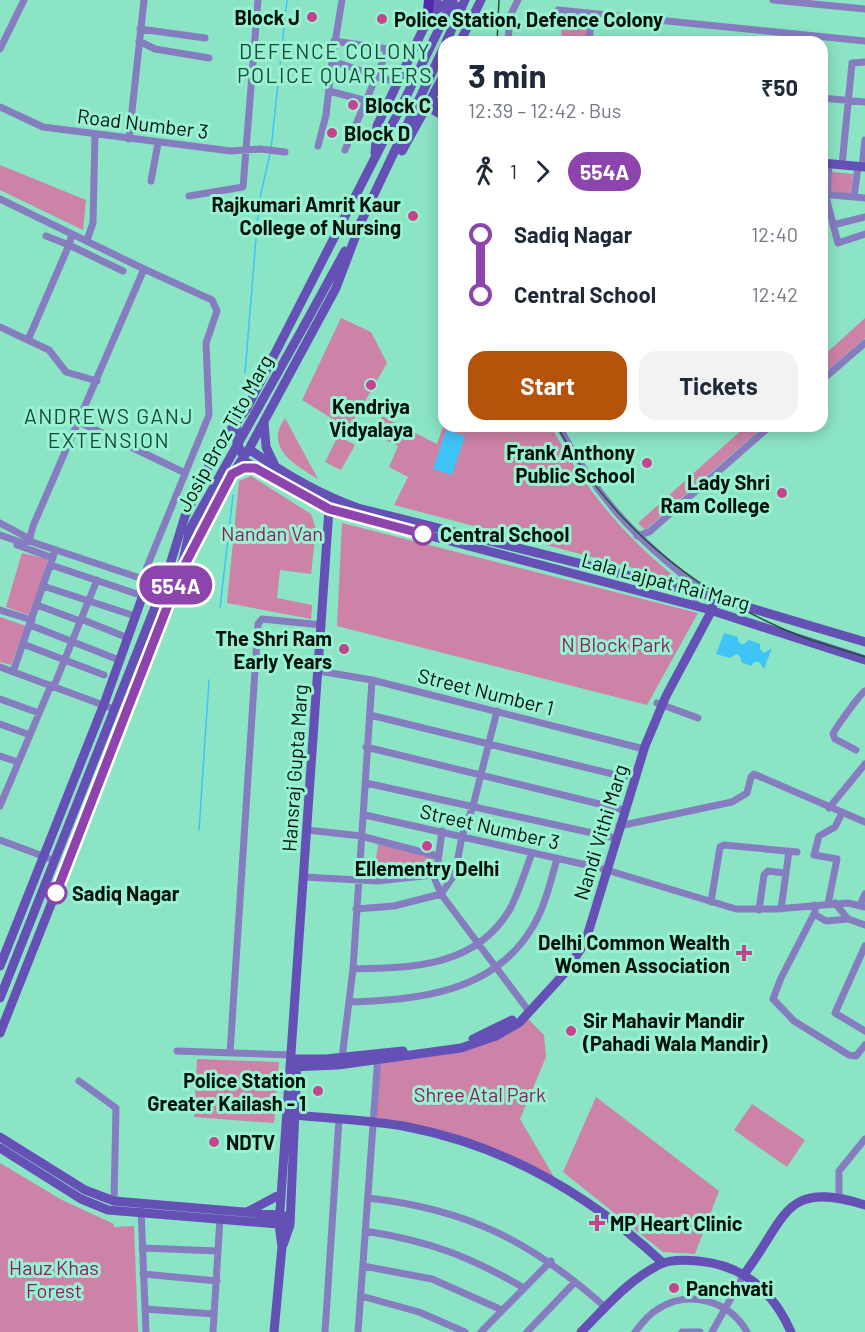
<!DOCTYPE html>
<html lang="en">
<head>
<meta charset="utf-8">
<style>
  :root { --surface:#fff; --page:#f2f2f3; --text:#1f2937; --muted:#747a83; --accent:#b45309 }
  body { margin:0; font-family:Barlow,sans-serif; background:var(--page); color:var(--text); height:100vh; display:flex; flex-direction:column; font-size:22px; white-space:nowrap }
  * { box-sizing:border-box; margin:0 }
  p { font-size:20px; color:var(--muted) }
  .icon { flex:none; width:33px; height:33px; fill:none; stroke:currentColor; stroke-width:2; stroke-linecap:round; stroke-linejoin:round }
  .map { position:relative; flex:1; overflow:hidden }
  .sheet { position:absolute; left:438px; top:36px; width:390px; height:396px; display:flex; flex-direction:column; background:var(--surface); border-radius:18px; box-shadow:0 3px 15px #0003 }
  .sheet>* { flex:none }
  .badge { padding:0 12px; border-radius:20px; font-size:21px; line-height:39px }
  .map>.badge { position:absolute; translate:-50% -50%; box-shadow:0 0 0 3px #fff }
  .legs { display:flex; align-items:center; gap:9px; height:66px; padding:0 30px; font-size:20px }
  .legs p { margin-inline-start:auto }
  .head { display:flex; align-items:center; justify-content:space-between; height:102px; padding:0 30px }
  h1 { font-size:33px; font-weight:700; line-height:45px }
  .button { display:flex; gap:12px; margin-top:auto; padding:12px 30px }
  .button a { flex:1; height:69px; border-radius:18px; background:var(--accent); color:#fff; font-size:24px; font-weight:700; line-height:69px; text-align:center }
  .button a+a { background:var(--page); color:var(--text) }
  ul { padding:0 30px; list-style:none }
  li { display:flex; align-items:center; gap:21px; height:60px; font-size:22px }
  li i { display:grid; place-items:center; width:9px; height:100%; margin:0 8px; background:currentColor }
  li i::after { content:''; width:15px; height:15px; margin:-8px; border:4px solid; border-radius:50%; background:var(--surface) }
  li p { margin-inline-start:auto }
  li:first-child i { background:linear-gradient(#0000 50%,currentColor 0) }
  li:last-child i { background:linear-gradient(currentColor 50%,#0000 0) }
  .map>svg:first-child { display:block }
  .green { fill:#cc83a7 }
  .water { fill:#3fc4f8 }
  .lines { fill:none; stroke-linecap:round; stroke-linejoin:round }
  .stream { stroke:#3fc4f8; stroke-width:1.5 }
  .street { stroke:#867dc1; stroke-width:7 }
  .secondary { stroke:#6551b6; stroke-width:9 }
  .primary { stroke:#5029ac; stroke-width:10 }
  .rail { stroke:#284f40; stroke-width:1.5 }
  .secondary-bridge { stroke:#6551b6; stroke-width:9 }
  .line-1-casing { stroke:#fff; stroke-width:14 }
  .line-1 { stroke:#8e44ad; stroke-width:9 }
  .poi-dot { fill:#c5448d; stroke:#98f2d1; stroke-width:2 }
  .stop-1-dot { fill:#fff; stroke:#8e44ad; stroke-width:3 }
  .labels { text-anchor:middle; dominant-baseline:central; stroke-width:6; stroke-linejoin:round; paint-order:stroke }
  .poi-label { font-size:20px; font-weight:bold; fill:#00130b; stroke:#98f2d1; text-anchor:end }
  .street-label { font-size:20px; fill:#00130b; stroke:#98f2d1 }
  .park-label { font-size:20px; fill:#8d1f61; stroke:#98f2d1 }
  .stop-label { font-size:20px; font-weight:bold; fill:#00130b; stroke:#98f2d1; text-anchor:start }
  .neighbourhood-label { font-size:21px; letter-spacing:1.5px; fill:#194939; stroke:#98f2d1 }
</style>
</head>
<body>
<div class="map">
<svg width="865" height="1332" viewBox="0 0 865 1332">
  <rect width="100%" height="100%" fill="#8be4c4"/>
  <path class="green" d="M560 12 589 15 586 42H562Z
    M0 165 86 200 83 230 0 190Z
    M832 172 853 174 851 194 830 191Z
    M341 318 371 332 387 363 349 429 302 400Z
    M865 318V338L822 375V357Z
    M382 416 437 444 444 424 551 426C584 488 624 537 679 580L394 505 408 477 389 467 398 446 374 434Z
    M285 418 318 479C294 464 264 448 285 418Z
    M746 426H764L645 530 638 523Z
    M338 436 355 445 341 470 325 462Z
    M251 476 311 514 316 529 311 574 280 570 277 598 312 605 311 619 227 603 239 481Z
    M342 523 698 613 647 705 337 626Z
    M22 553 48 559 32 616 6 607Z
    M0 617 26 626 11 665 0 662Z
    M378 844 432 857 434 862 430 871 373 880Z
    M528 1019 544 1035 546 1057 520 1119 554 1177 476 1141 376 1120 379 1061C434 1057 482 1053 528 1019Z
    M197 1059 279 1062 274 1123 194 1117Z
    M596 1097 719 1191 695 1254 663 1252 563 1172Z
    M752 1104 805 1140 787 1167 734 1130Z
    M0 1163 62 1200 114 1224V1227L134 1226 138 1332H0Z"/>
  <path class="water" d="M446 430 465 436 452 475 433 469Z
    M724 633 738 637V641L742 645 749 640 760 644V649L764 653 772 648 764 669 759 662H754L751 666 741 662V658L737 654 730 658 716 654Z"/>
  <g class="lines">
    <path class="stream" d="M271 149 287 0
      M245 373 259 202 270 154
      M220 608 233 495
      M199 830 209 680"/>
    <path class="street" d="M342 0 332 61 398 83
      M773 0 865 9
      M558 10 865 41
      M140 29 205 38
      M139 41 155 49 209 58
      M334 41 388 49 345 150
      M508 42 510 16 518 0
      M589 42 592 14
      M0 49 24 0
      M329 91 367 101
      M822 98 865 102
      M0 107 43 127 231 151 260 149 285 152
      M129 139 144 0
      M318 146 326 115 332 61
      M829 164 827 201 838 243 865 234
      M842 165 852 63 865 62
      M862 167 865 140
      M151 181 158 143
      M822 194 865 198
      M189 196 243 187 258 0
      M854 197 858 167
      M0 199 144 269 33 526 29 541 23 543 0 535
      M833 225 865 217
      M72 234 69 245 123 271
      M87 240 93 223 95 134
      M0 327 49 350 66 372 97 381
      M28 340 69 245 46 236
      M822 380 865 343
      M79 422 183 472
      M559 426C596 497 635 538 697 586L699 593 695 605
      M0 523 28 538
      M637 536 649 532 770 426
      M29 541 146 580
      M17 545 53 558
      M51 565 143 596
      M142 579 209 415 206 343 217 311 212 300 144 269
      M43 586 135 616
      M37 605 80 621
      M0 610 32 620
      M81 619 128 638
      M30 625 119 660
      M23 644 104 675
      M0 667 114 709
      M319 671 372 680 644 749
      M13 672 55 551
      M54 686 97 580
      M0 699 39 713
      M657 703 698 718
      M370 715 625 777
      M0 724 30 735
      M366 747 624 810
      M856 750 835 739 833 734C834 730 861 693 865 691
      M0 756 18 762
      M366 783 615 838
      M0 806 51 685
      M829 808 865 764
      M365 815 600 868 736 909H776L848 903 865 907
      M619 826 732 802 747 793 751 777 754 774 865 822
      M307 830 361 836 437 856
      M0 840 48 858
      M433 875 441 894 528 1010
      M433 875 437 869 442 831
      M304 877 377 881 433 875
      M711 902 720 847 724 845 797 852
      M835 903 848 919 865 925
      M828 904 837 859 814 855 819 836 835 827 842 813
      M815 905V912L781 978 773 999 794 1021 849 1055 856 1056 865 1045
      M860 905 865 894
      M356 909 394 906 441 894 455 874 462 836 473 806 497 711
      M781 909 789 851
      M759 910 764 875 768 871 785 873
      M814 914 826 921 848 919
      M865 946 835 1013 865 1031
      M353 969C412 968 476 967 510 909 519 892 525 871 532 853
      M349 1002C417 1000 493 993 532 928 545 907 550 883 557 859
      M177 1051 291 1055
      M230 1053 258 624 262 619 322 625
      M342 1058 353 969 372 680
      M79 1081 116 1108 114 1201
      M839 1197V1171L865 1139
      M368 1198C467 1209 531 1241 605 1307
      M141 1209 146 1332
      M365 1231C429 1241 469 1256 524 1288
      M142 1248 218 1251
      M363 1266 432 1279 502 1310
      M143 1274 217 1281
      M361 1296 419 1312 465 1332
      M145 1309 214 1314
      M213 1332 220 1218
      M325 1332 339 1119
      M358 1332 378 1056
      M481 1332 551 1261
      M527 1332 575 1282
      M635 1332C641 1324 649 1314 658 1309 689 1289 730 1301 747 1332
      M682 1332H700
      M712 1332 745 1273"/>
    <path class="secondary" d="M432 12 446 4 459 7 467 19 465 32
      M460 42 481 0
      M432 100 444 107
      M428 107 444 116
      M402 151 444 75
      M375 153 377 126 437 0
      M822 163 865 167
      M359 226 444 47
      M304 326 345 251
      M236 421 237 443 246 462 329 509 707 609 865 660
      M264 422 266 447 275 466
      M249 449C283 473 318 494 358 508L710 596 865 642
      M188 559 223 488 249 449 336 288 361 222
      M0 966 104 704 148 581 163 587
      M0 998 163 587 185 516 218 447 247 408 404 101
      M0 1033 161 627 180 574 190 529
      M473 1039 512 1020
      M291 1059H326L403 1051
      M290 1067 338 1065 461 1048 496 1036 520 1022 563 975 585 943 645 746 666 696 712 610 715 597
      M295 1115C333 1119 371 1120 408 1127 506 1146 591 1196 663 1263
      M0 1137 85 1190 114 1201 290 1216
      M0 1148 81 1199 108 1210 290 1225
      M249 1211 281 1194
      M283 1245 290 1225 297 1063
      M745 1273C787 1218 783 1179 865 1205
      M274 1332 282 1247 279 1225 329 509 333 500
      M581 1332C606 1307 629 1279 661 1264 672 1259 687 1260 698 1261 743 1265 773 1291 791 1332"/>
    <path class="primary" d="M427 21 429 0"/>
    <path class="rail" d="M497 42 499 0
      M557 426C609 524 698 595 800 636 821 644 844 650 865 657"/>
    <path class="secondary-bridge" d="M446 42 465 0
      M404 101 453 0
      M190 529 304 326"/>
  </g>
  <g class="lines">
    <defs>
      <path id="line-1" d="M56 893 180 574 232 474 244 468H255L329 509 423 534"/>
    </defs>
    <use href="#line-1" class="line-1-casing"/>
    <use href="#line-1" class="line-1"/>
  </g>
  <g class="poi-dot">
    <circle cx="312" cy="17" r="6"/>
    <circle cx="382" cy="19" r="6"/>
    <circle cx="353" cy="105" r="6"/>
    <circle cx="332" cy="133" r="6"/>
    <circle cx="413" cy="216" r="6"/>
    <circle cx="371" cy="385" r="6"/>
    <circle cx="647" cy="463" r="6"/>
    <circle cx="782" cy="493" r="6"/>
    <circle cx="344" cy="649" r="6"/>
    <circle cx="427" cy="846" r="6"/>
    <path d="M741 944h6v6h6v6h-6v6h-6v-6h-6v-6h6z"/>
    <circle cx="571" cy="1031" r="6"/>
    <circle cx="318" cy="1091" r="6"/>
    <circle cx="214" cy="1142" r="6"/>
    <path d="M594 1214h6v6h6v6h-6v6h-6v-6h-6v-6h6z"/>
    <circle cx="674" cy="1288" r="6"/>
  </g>
  <g class="stop-1-dot">
    <circle cx="423" cy="534" r="10"/>
    <circle cx="56" cy="893" r="10"/>
  </g>
  <g class="labels">
    <g class="poi-label">
      <text x="300" y="17">Block J</text>
      <text x="394" y="19" text-anchor="start">Police Station, Defence Colony</text>
      <text x="365" y="105" text-anchor="start">Block C</text>
      <text x="344" y="133" text-anchor="start">Block D</text>
      <text x="401" y="204">Rajkumari Amrit Kaur<tspan x="401" dy="23">College of Nursing</tspan></text>
      <text x="371" y="406" text-anchor="middle">Kendriya<tspan x="371" dy="23">Vidyalaya</tspan></text>
      <text x="635" y="452">Frank Anthony<tspan x="635" dy="23">Public School</tspan></text>
      <text x="770" y="482">Lady Shri<tspan x="770" dy="23">Ram College</tspan></text>
      <text x="332" y="638">The Shri Ram<tspan x="332" dy="23">Early Years</tspan></text>
      <text x="427" y="868" text-anchor="middle">Ellementry Delhi</text>
      <text x="730" y="942">Delhi Common Wealth<tspan x="730" dy="23">Women Association</tspan></text>
      <text x="583" y="1020" text-anchor="start">Sir Mahavir Mandir<tspan x="583" dy="23">(Pahadi Wala Mandir)</tspan></text>
      <text x="306" y="1080">Police Station<tspan x="306" dy="23">Greater Kailash - 1</tspan></text>
      <text x="226" y="1142" text-anchor="start">NDTV</text>
      <text x="610" y="1223" text-anchor="start">MP Heart Clinic</text>
      <text x="686" y="1288" text-anchor="start">Panchvati</text>
    </g>
    <g class="street-label">
      <text transform="translate(143 123) rotate(7)">Road Number 3</text>
      <text transform="translate(224 433) rotate(-61)">Josip Broz Tito Marg</text>
      <text transform="translate(666 581) rotate(15)">Lala Lajpat Rai Marg</text>
      <text transform="translate(486 691) rotate(14)">Street Number 1</text>
      <text transform="translate(294 768) rotate(-86)">Hansraj Gupta Marg</text>
      <text transform="translate(490 826) rotate(13)">Street Number 3</text>
      <text transform="translate(600 832) rotate(-73)">Nandi Vithi Marg</text>
    </g>
    <g class="park-label">
      <text x="272" y="533">Nandan Van</text>
      <text x="616" y="644">N Block Park</text>
      <text x="480" y="1094">Shree Atal Park</text>
      <text x="54" y="1267">Hauz Khas<tspan x="54" dy="23">Forest</tspan></text>
    </g>
    <g class="stop-label">
      <text x="440" y="534">Central School</text>
      <text x="72" y="893">Sadiq Nagar</text>
    </g>
    <g class="neighbourhood-label">
      <text x="335" y="50">DEFENCE COLONY<tspan x="335" dy="24">POLICE QUARTERS</tspan></text>
      <text x="109" y="415">ANDREWS GANJ<tspan x="109" dy="24">EXTENSION</tspan></text>
    </g>
  </g>
</svg>
<b class="badge" style="left:176px;top:585px;background:#8e44ad;color:#fff">554A</b>
<section class="sheet">
<div class="head"><div><h1>3 min</h1><p>12:39 – 12:42 · Bus</p></div><b>₹50</b></div>
<div class="legs"><svg class="icon" aria-label="walk" viewBox="0 0 24 24"><circle cx="13" cy="4" r="2"/><path d="M13 8l-2 6 4 7M11 14l-3 7M7 12l3-4h3l4 4"/></svg>1<svg class="icon" aria-label="forward" viewBox="0 0 24 24"><path d="M9 5l7 7-7 7"/></svg><b class="badge" style="background:#8e44ad;color:#fff">554A</b></div>
<ul>
<li><i style="color:#8e44ad"></i><b>Sadiq Nagar</b><p>12:40</p></li>
<li><i style="color:#8e44ad"></i><b>Central School</b><p>12:42</p></li>
</ul>
<div class="button"><a>Start</a><a>Tickets</a></div>
</section>
</div>
</body>
</html>
